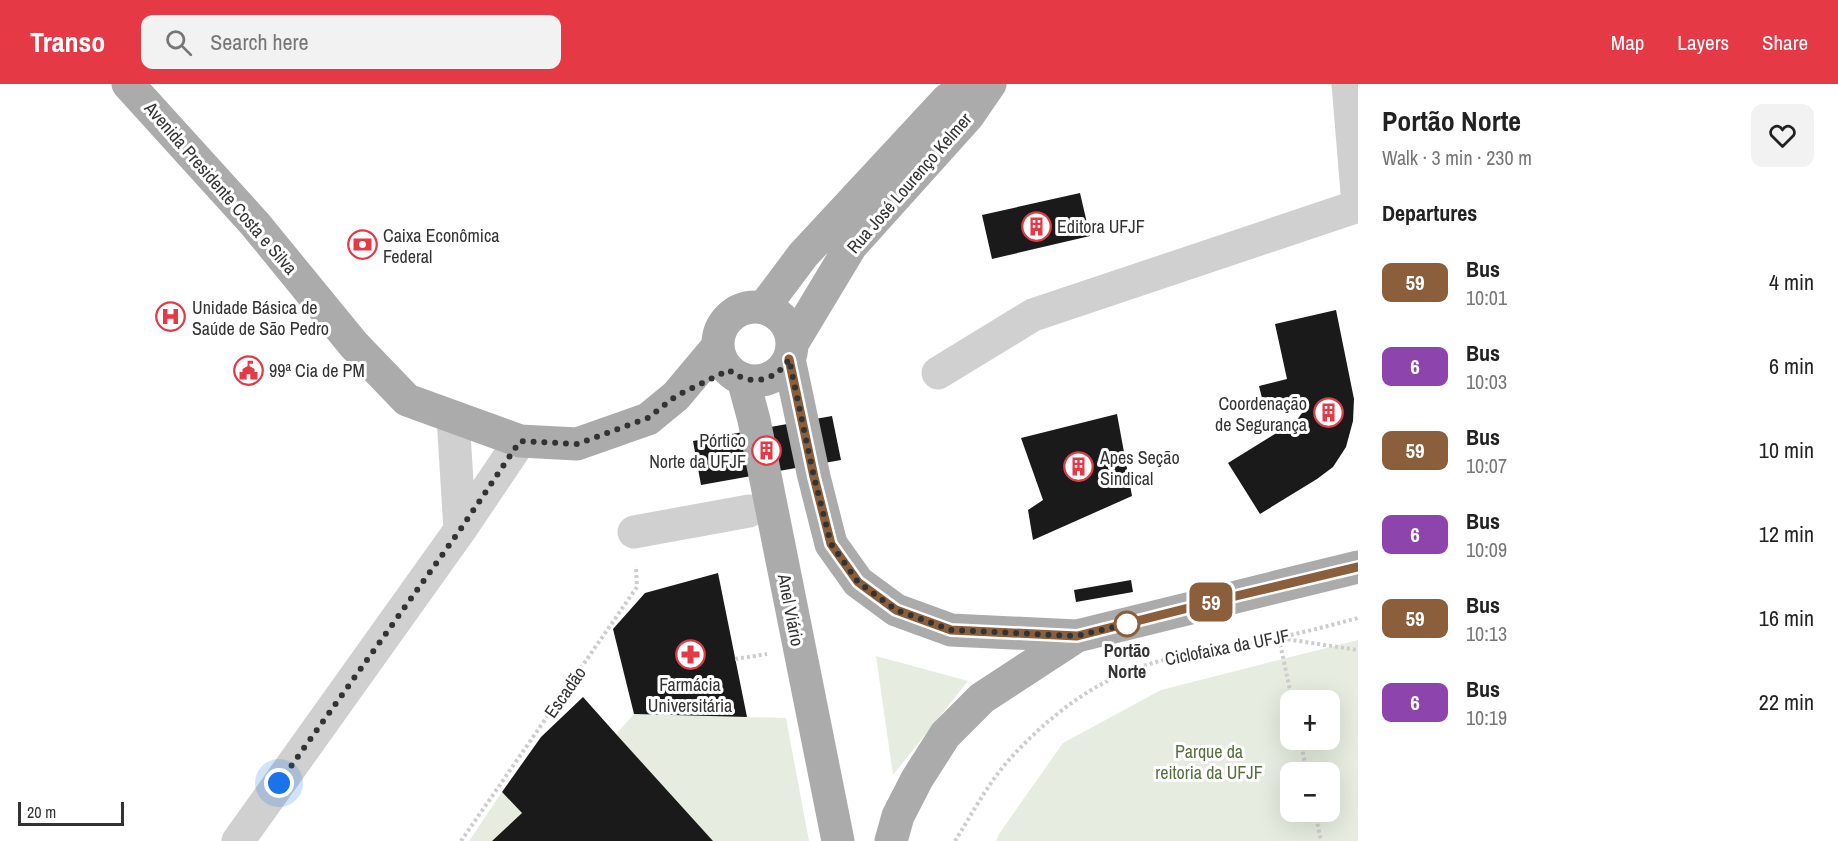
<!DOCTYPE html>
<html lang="en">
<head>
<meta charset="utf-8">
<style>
  :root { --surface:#fff; --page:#f2f2f2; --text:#222; --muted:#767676; --accent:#e63946 }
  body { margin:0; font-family:"Archivo Narrow",sans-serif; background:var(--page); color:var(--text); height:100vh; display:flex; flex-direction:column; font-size:22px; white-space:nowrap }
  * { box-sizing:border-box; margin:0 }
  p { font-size:20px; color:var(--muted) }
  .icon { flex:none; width:33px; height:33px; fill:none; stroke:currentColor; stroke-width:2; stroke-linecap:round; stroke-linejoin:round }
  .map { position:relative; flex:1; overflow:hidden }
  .drawer { display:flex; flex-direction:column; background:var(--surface); width:480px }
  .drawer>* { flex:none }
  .badge { padding:0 12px; border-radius:9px; font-size:21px; line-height:39px }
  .buttons { position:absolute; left:1280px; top:606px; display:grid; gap:12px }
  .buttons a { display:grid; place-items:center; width:60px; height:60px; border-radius:12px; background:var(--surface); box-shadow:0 6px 24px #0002; font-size:30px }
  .scale { position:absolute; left:18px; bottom:15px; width:106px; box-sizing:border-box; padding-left:6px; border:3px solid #333; border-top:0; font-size:16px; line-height:21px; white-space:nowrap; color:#333; -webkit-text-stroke:4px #fff; paint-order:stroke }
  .you { position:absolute; width:30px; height:30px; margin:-15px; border:4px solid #fff; border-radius:50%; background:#1a73e8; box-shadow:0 0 0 9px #1a73e833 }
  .map>.badge { position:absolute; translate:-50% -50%; box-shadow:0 0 0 3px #fff }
  h2 { padding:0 24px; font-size:22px; line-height:54px }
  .round { display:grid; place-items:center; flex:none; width:63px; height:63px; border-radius:12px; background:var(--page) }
  .head { display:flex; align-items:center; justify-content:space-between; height:102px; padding:0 24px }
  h1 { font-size:28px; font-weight:800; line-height:45px }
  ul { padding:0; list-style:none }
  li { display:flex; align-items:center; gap:18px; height:84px; padding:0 24px }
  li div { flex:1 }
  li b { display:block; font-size:22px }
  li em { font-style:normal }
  li .badge { min-width:66px; font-weight:700; text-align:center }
  header { display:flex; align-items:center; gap:36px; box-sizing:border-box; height:84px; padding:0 30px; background:var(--accent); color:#fff }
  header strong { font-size:28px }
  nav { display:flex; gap:33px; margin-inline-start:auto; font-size:21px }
  .search { width:420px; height:54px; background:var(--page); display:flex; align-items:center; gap:15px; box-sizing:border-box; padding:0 21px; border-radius:12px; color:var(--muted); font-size:22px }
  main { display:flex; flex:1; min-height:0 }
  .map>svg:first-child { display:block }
  .green { fill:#e6ecdf; fill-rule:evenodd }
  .building { fill:#1a1a1a }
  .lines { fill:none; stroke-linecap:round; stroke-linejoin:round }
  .path { stroke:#cdcdcd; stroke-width:4; stroke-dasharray:3 3; stroke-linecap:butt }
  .minor { stroke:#d0d0d0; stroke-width:33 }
  .major { stroke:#ababab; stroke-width:33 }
  .line-casing { stroke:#fff; stroke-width:14 }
  .line { stroke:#8b5e3c; stroke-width:9 }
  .walk { stroke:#333; stroke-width:6; stroke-dasharray:0 10.8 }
  .stop-dot { fill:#fff; stroke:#8b5e3c; stroke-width:3 }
  .labels { text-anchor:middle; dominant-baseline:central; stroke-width:6; stroke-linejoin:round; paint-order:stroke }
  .street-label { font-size:18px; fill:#333; stroke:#fff }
  .poi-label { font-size:18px; fill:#333; stroke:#fff; text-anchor:start }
  .stop-label { font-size:18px; font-weight:bold; fill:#333; stroke:#fff }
  .park-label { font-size:18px; fill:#56703f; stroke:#fff }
</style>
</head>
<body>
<header>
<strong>Transo</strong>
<div class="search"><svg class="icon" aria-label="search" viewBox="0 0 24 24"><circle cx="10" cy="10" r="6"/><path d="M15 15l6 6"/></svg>Search here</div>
<nav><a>Map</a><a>Layers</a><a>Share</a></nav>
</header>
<main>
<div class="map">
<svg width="1358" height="757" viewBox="0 0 1358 757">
  <rect width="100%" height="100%" fill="#fff"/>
  <path class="green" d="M1358 556V757H996L999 750 1063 659 1161 606ZM1329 616V656H1290V616ZM1329 688V728H1290V688Z
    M876 572 968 597 893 691Z
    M634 630 786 634 809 757H713L616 650Z
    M502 708 522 729 492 757H469Z"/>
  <path class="building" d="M1080 109 1090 152 992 175 982 131Z
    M1336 226 1354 315 1353 337 1346 363 1333 383 1317 395 1260 430 1228 379 1296 337 1305 325V319L1265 326 1259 302 1287 295 1275 240Z
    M1117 330 1132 412 1033 456 1028 426 1043 416 1021 354Z
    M832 332 841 376 701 401 693 357Z
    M718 489 747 633 634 630 613 545 645 509Z
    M1131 496 1133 508 1076 518 1074 506Z
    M583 613 616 650 713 757H492L522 729 502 708 541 653Z"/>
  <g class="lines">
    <path class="path" d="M735 575 767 570
      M1292 616 1279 554 1358 566
      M1300 656 1307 688
      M1315 728 1321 757
      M461 757 637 503 636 482
      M955 757C972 730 987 701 1008 677 1041 640 1084 604 1132 586 1171 571 1214 566 1256 558 1290 552 1324 543 1358 534"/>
    <path class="minor" d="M1348 0 1358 121
      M938 289 1033 231 1358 122
      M453 333 460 446
      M634 448 749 427
      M238 757 460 446 520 357"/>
    <path class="major" d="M128 0 255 140 354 261 407 316 520 357 577 360 648 335 676 312 718 262
      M718 260a37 37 0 1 1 74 0a37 37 0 1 1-74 0Z
      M764 223 803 171 947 16 970 0
      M792 260 851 162 968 32 990 0
      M789 275 814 393 831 460 858 498 896 526 951 546 1077 552 1358 483
      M743 295 754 336 838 757
      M891 757 898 732 917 695 945 651 982 614 1077 552"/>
  </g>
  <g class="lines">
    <defs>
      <path id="line" d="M789 275 814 393 831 460 858 498 896 526 951 546 1077 552 1240 511 1358 483"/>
    </defs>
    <use href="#line" class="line-casing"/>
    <use href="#line" class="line"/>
    <path class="walk" d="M279 699 460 446 520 357 577 360 648 334 676 312 729 286C750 303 775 298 789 275L814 393 831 460 858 498 896 526 951 546 1077 552 1127 540"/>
  </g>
  <defs>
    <symbol id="building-ring" viewBox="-11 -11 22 22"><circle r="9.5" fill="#fff" stroke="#e63946" stroke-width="1.5"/><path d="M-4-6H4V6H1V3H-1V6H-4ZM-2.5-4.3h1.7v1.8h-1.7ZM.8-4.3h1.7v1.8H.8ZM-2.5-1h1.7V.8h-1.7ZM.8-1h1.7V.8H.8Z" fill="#e63946"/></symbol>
    <symbol id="bank-ring" viewBox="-11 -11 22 22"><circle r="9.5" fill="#fff" stroke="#e63946" stroke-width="1.5"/><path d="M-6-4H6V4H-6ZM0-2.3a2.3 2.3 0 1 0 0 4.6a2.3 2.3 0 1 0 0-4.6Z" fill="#e63946"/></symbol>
    <symbol id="hospital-ring" viewBox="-11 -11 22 22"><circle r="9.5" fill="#fff" stroke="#e63946" stroke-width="1.5"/><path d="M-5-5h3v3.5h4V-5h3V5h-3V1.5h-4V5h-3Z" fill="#e63946"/></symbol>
    <symbol id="civic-ring" viewBox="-11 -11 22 22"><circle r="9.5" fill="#fff" stroke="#e63946" stroke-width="1.5"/><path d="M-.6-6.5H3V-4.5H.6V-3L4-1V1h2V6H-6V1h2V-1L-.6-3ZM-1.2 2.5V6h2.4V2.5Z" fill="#e63946"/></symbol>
    <symbol id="pharmacy-ring" viewBox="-11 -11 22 22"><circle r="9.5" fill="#fff" stroke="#e63946" stroke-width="1.5"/><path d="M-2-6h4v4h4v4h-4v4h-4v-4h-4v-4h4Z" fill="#e63946"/></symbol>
  </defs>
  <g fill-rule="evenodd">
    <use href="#building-ring" x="1020" y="126" width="33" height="33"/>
    <use href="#bank-ring" x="346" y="144" width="33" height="33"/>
    <use href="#hospital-ring" x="154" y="216" width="33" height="33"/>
    <use href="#civic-ring" x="232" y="270" width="33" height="33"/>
    <use href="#building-ring" x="1312" y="312" width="33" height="33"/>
    <use href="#building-ring" x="750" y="350" width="33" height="33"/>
    <use href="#building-ring" x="1062" y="366" width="33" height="33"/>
    <use href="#pharmacy-ring" x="674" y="554" width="33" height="33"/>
  </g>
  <circle class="stop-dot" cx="1127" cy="540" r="12"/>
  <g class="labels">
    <g class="street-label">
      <text transform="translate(909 99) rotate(-49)">Rua José Lourenço Kelmer</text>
      <text transform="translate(221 104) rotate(49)">Avenida Presidente Costa e Silva</text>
      <text transform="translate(791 526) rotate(79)">Anel Viário</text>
      <text transform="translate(1227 563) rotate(-11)">Ciclofaixa da UFJF</text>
      <text transform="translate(565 608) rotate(-55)">Escadão</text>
    </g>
    <g class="poi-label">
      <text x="1057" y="142">Editora UFJF</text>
      <text x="383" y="151">Caixa Econômica<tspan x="383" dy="21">Federal</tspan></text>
      <text x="192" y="223">Unidade Básica de<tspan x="192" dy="21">Saúde de São Pedro</tspan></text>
      <text x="269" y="286">99ª Cia de PM</text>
      <text x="1307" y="319" text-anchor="end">Coordenação<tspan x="1307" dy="21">de Segurança</tspan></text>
      <text x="746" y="356" text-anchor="end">Pórtico<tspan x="746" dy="21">Norte da UFJF</tspan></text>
      <text x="1100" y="373">Apes Seção<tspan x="1100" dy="21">Sindical</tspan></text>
      <text x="690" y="600" text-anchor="middle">Farmácia<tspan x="690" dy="21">Universitária</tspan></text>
    </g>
    <g class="stop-label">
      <text x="1127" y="566">Portão<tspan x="1127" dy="21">Norte</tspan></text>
    </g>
    <g class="park-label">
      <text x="1209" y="667">Parque da<tspan x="1209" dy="21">reitoria da UFJF</tspan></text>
    </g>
  </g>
</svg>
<div class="buttons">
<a>+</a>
<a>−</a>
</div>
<div class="scale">20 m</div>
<div class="you" style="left:279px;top:699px"></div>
<b class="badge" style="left:1211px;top:518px;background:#8b5e3c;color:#fff">59</b>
</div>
<section class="drawer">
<div class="head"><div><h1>Portão Norte</h1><p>Walk · 3 min · 230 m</p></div><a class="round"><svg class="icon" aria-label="heart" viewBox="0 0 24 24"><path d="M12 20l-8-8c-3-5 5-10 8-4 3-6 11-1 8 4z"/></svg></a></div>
<h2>Departures</h2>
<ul>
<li><span class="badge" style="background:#8b5e3c;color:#fff">59</span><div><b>Bus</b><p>10:01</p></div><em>4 min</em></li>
<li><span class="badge" style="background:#8e44ad;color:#fff">6</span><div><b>Bus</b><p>10:03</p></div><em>6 min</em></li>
<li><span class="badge" style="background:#8b5e3c;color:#fff">59</span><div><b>Bus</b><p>10:07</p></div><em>10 min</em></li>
<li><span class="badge" style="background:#8e44ad;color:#fff">6</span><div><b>Bus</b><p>10:09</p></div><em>12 min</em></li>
<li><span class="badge" style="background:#8b5e3c;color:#fff">59</span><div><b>Bus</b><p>10:13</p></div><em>16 min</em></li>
<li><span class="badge" style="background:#8e44ad;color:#fff">6</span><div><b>Bus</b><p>10:19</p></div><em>22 min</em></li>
</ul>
</section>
</main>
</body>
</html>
